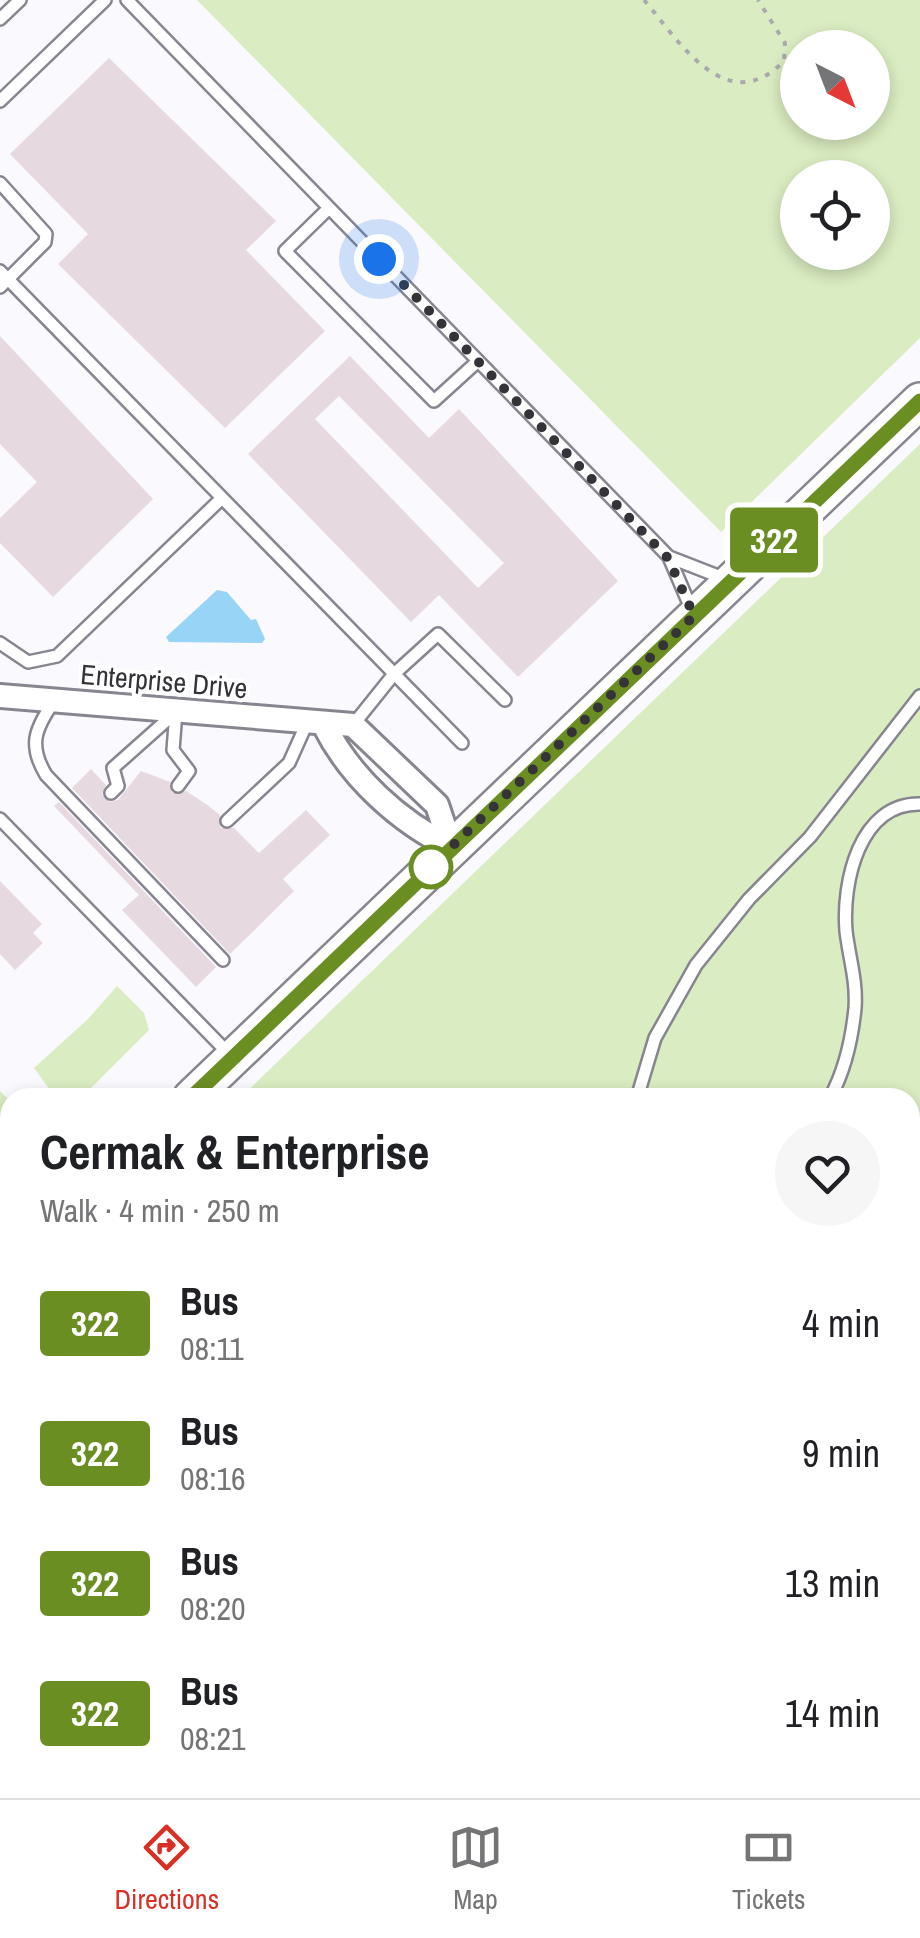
<!DOCTYPE html>
<html lang="en">
<head>
<meta charset="utf-8">
<style>
  :root { --surface:#fff; --page:#f6f6f6; --text:#202124; --muted:#757577; --line:#e0e0e0; --accent:#d93025 }
  body { margin:0; font-family:"Archivo Narrow",sans-serif; background:var(--page); color:var(--text); height:100vh; display:flex; flex-direction:column; font-size:38px; white-space:nowrap }
  * { box-sizing:border-box; margin:0 }
  p { font-size:32px; color:var(--muted) }
  .icon { flex:none; width:55px; height:55px; fill:none; stroke:currentColor; stroke-width:2; stroke-linecap:round; stroke-linejoin:round }
  .map { position:relative; flex:1; overflow:hidden }
  .sheet { position:absolute; left:0px; top:1088px; width:920px; height:712px; display:flex; flex-direction:column; background:var(--surface); border-radius:30px 30px 0 0; box-shadow:0 5px 15px #0003 }
  .sheet>* { flex:none }
  .badge { padding:0 20px; border-radius:8px; font-size:35px; line-height:65px }
  .needle { width:65px; rotate:138deg }
  .fabs { position:absolute; left:780px; top:30px; display:grid; gap:20px }
  .fabs a { display:grid; place-items:center; width:110px; height:110px; border-radius:50%; background:var(--surface); box-shadow:0 5px 15px #0003; font-size:50px }
  .you { position:absolute; width:50px; height:50px; margin:-25px; border:8px solid #fff; border-radius:50%; background:#1a73e8; box-shadow:0 0 0 15px #1a73e833 }
  .map>.badge { position:absolute; translate:-50% -50%; box-shadow:0 0 0 5px #fff }
  .round { display:grid; place-items:center; flex:none; width:105px; height:105px; border-radius:52px; background:var(--page) }
  .headline { display:flex; align-items:center; justify-content:space-between; height:170px; padding:0 40px }
  h1 { font-size:48px; font-weight:700; line-height:75px }
  ul { padding:0; list-style:none }
  li { display:flex; align-items:center; gap:30px; height:130px; padding:0 40px }
  li div { flex:1 }
  li b { display:block; font-size:38px }
  li em { font-style:normal }
  li .badge { min-width:110px; font-weight:700; text-align:center }
  .menu { display:flex; justify-content:space-around; align-items:center; height:140px; border-top:2px solid var(--line); background:var(--surface); font-size:28px; color:var(--muted) }
  .menu a { display:grid; justify-items:center; gap:5px }
  .menu .selected { color:var(--accent) }
  .map>svg:first-child { display:block }
  .green { fill:#daecc1; fill-rule:evenodd }
  .water { fill:#98d4f5 }
  .building { fill:#e6d9e0; fill-rule:evenodd }
  .lines { fill:none; stroke-linecap:round; stroke-linejoin:round }
  .lane-casing { stroke:#878590; stroke-width:16 }
  .street-casing { stroke:#878590; stroke-width:28 }
  .primary-casing { stroke:#878590; stroke-width:40 }
  .path { stroke:#aaa9ae; stroke-width:4; stroke-dasharray:5 8; stroke-linecap:butt }
  .lane { stroke:#fff; stroke-width:11 }
  .street { stroke:#fff; stroke-width:22 }
  .primary { stroke:#fff; stroke-width:35 }
  .line-casing { stroke:#fff; stroke-width:22 }
  .line { stroke:#6b8e23; stroke-width:15 }
  .walk { stroke:#343338; stroke-width:10; stroke-dasharray:0 18 }
  .stop-dot { fill:#fff; stroke:#6b8e23; stroke-width:5 }
  .labels { text-anchor:middle; dominant-baseline:central; stroke-width:8; stroke-linejoin:round; paint-order:stroke }
  .street-label { font-size:28px; fill:#343338; stroke:#fff }
</style>
</head>
<body>
<div class="map">
<svg width="920" height="1798" viewBox="0 0 920 1798">
  <rect width="100%" height="100%" fill="#faf9fe"/>
  <path class="green" d="M197 0H920V338L721 532ZM798 48H872V122H798ZM798 178H872V252H798Z
    M920 444V1798H0V1332L10 1322V1790H910V1098L241 1097Z
    M117 986 144 1013 149 1030 82 1097H55L34 1068 88 1019Z
    M0 1091 10 1101V1201L0 1211Z"/>
  <path class="water" d="M217 590 227 592 251 620 256 619 265 639 262 643 169 642 166 637Z"/>
  <path class="building" d="M109 58 276 221 246 250 325 331 225 428 58 264 88 234 10 154Z
    M0 336 153 499 53 597 0 543V518L37 482 0 444Z
    M350 356 429 438 459 409 618 581 518 677 439 595 411 622 248 454ZM339 396 504 563 478 588 315 419Z
    M91 769 106 785 102 794 110 802 118 800 141 771 170 782 172 793 186 791 206 804 220 815 221 828H234L259 853 306 810 330 835 283 879 294 891 230 954 72 788Z
    M59 802 216 967 196 987 122 910 139 895 54 806Z
    M0 881 42 924 33 933 43 943 15 970 0 954Z"/>
  <g class="lines">
    <defs>
      <path id="lane" d="M127 0 669 557 723 578
        M0 19 20 0
        M0 101 105 0
        M0 183 46 234 45 242 0 287
        M329 208 285 251 434 401 478 361
        M0 271 462 743
        M669 557 693 613
        M0 643 28 662 57 656 221 499
        M54 701C35 729 28 745 46 775L223 960
        M176 712 173 750 189 771 178 786
        M353 725 394 674 438 634 505 700
        M111 793 118 786 113 768 176 712
        M0 819 231 1056
        M227 821 289 763 307 723
        M637 1098 655 1038 696 965 749 899 810 837 920 696
        M830 1098C845 1070 852 1039 855 1008 857 981 849 957 846 931 842 883 859 803 920 804
        M535 1790 538 1798
        M784 1790V1798"/>
      <path id="street" d="M0 696 353 725 437 805 451 847
        M324 725C350 777 399 822 451 847"/>
      <path id="primary" d="M191 1098 920 401
        M0 1281 10 1271"/>
    </defs>
    <use href="#lane" class="lane-casing"/>
    <use href="#street" class="street-casing"/>
    <use href="#primary" class="primary-casing"/>
    <path class="path" d="M644 0C677 38 726 121 784 61L785 43 758 0"/>
    <use href="#lane" class="lane"/>
    <use href="#street" class="street"/>
    <use href="#primary" class="primary"/>
  </g>
  <g class="lines">
    <defs>
      <path id="line" d="M191 1098 920 401"/>
    </defs>
    <use href="#line" class="line-casing"/>
    <use href="#line" class="line"/>
    <path class="walk" d="M379 259 668 558 694 616 425 872 431 867"/>
  </g>
  <circle class="stop-dot" cx="431" cy="867" r="20"/>
  <g class="labels">
    <g class="street-label">
      <text transform="translate(164 681) rotate(5)">Enterprise Drive</text>
    </g>
  </g>
</svg>
<div class="fabs">
<a><svg class="needle" viewBox="-14 -14 28 28"><path d="M0-13l5 13h-10z" fill="#e53935"/><path d="M0 13l5-13h-10z" fill="#757577"/></svg></a>
<a><svg class="icon" aria-label="locate" viewBox="0 0 24 24"><circle cx="12" cy="12" r="6"/><path d="M12 2v4M12 18v4M2 12h4M18 12h4"/></svg></a>
</div>
<div class="you" style="left:379px;top:259px"></div>
<b class="badge" style="left:774px;top:540px;background:#6b8e23;color:#fff">322</b>
<section class="sheet">
<div class="headline"><div><h1>Cermak &amp; Enterprise</h1><p>Walk · 4 min · 250 m</p></div><a class="round"><svg class="icon" aria-label="heart" viewBox="0 0 24 24"><path d="M12 20l-8-8c-3-5 5-10 8-4 3-6 11-1 8 4z"/></svg></a></div>
<ul>
<li><span class="badge" style="background:#6b8e23;color:#fff">322</span><div><b>Bus</b><p>08:11</p></div><em>4 min</em></li>
<li><span class="badge" style="background:#6b8e23;color:#fff">322</span><div><b>Bus</b><p>08:16</p></div><em>9 min</em></li>
<li><span class="badge" style="background:#6b8e23;color:#fff">322</span><div><b>Bus</b><p>08:20</p></div><em>13 min</em></li>
<li><span class="badge" style="background:#6b8e23;color:#fff">322</span><div><b>Bus</b><p>08:21</p></div><em>14 min</em></li>
</ul>
</section>
</div>
<nav class="menu">
<a class="selected"><svg class="icon" aria-label="directions" viewBox="0 0 24 24"><path d="M12 3l9 9-9 9-9-9zM9 14v-3h6M13 9l2 2-2 2"/></svg>Directions</a>
<a><svg class="icon" aria-label="map" viewBox="0 0 24 24"><path d="M3 6l6-2 6 2 6-2v14l-6 2-6-2-6 2zM9 4v14M15 6v14"/></svg>Map</a>
<a><svg class="icon" aria-label="tickets" viewBox="0 0 24 24"><path d="M3 7h18v10H3zM15 7v10"/></svg>Tickets</a>
</nav>
</body>
</html>
